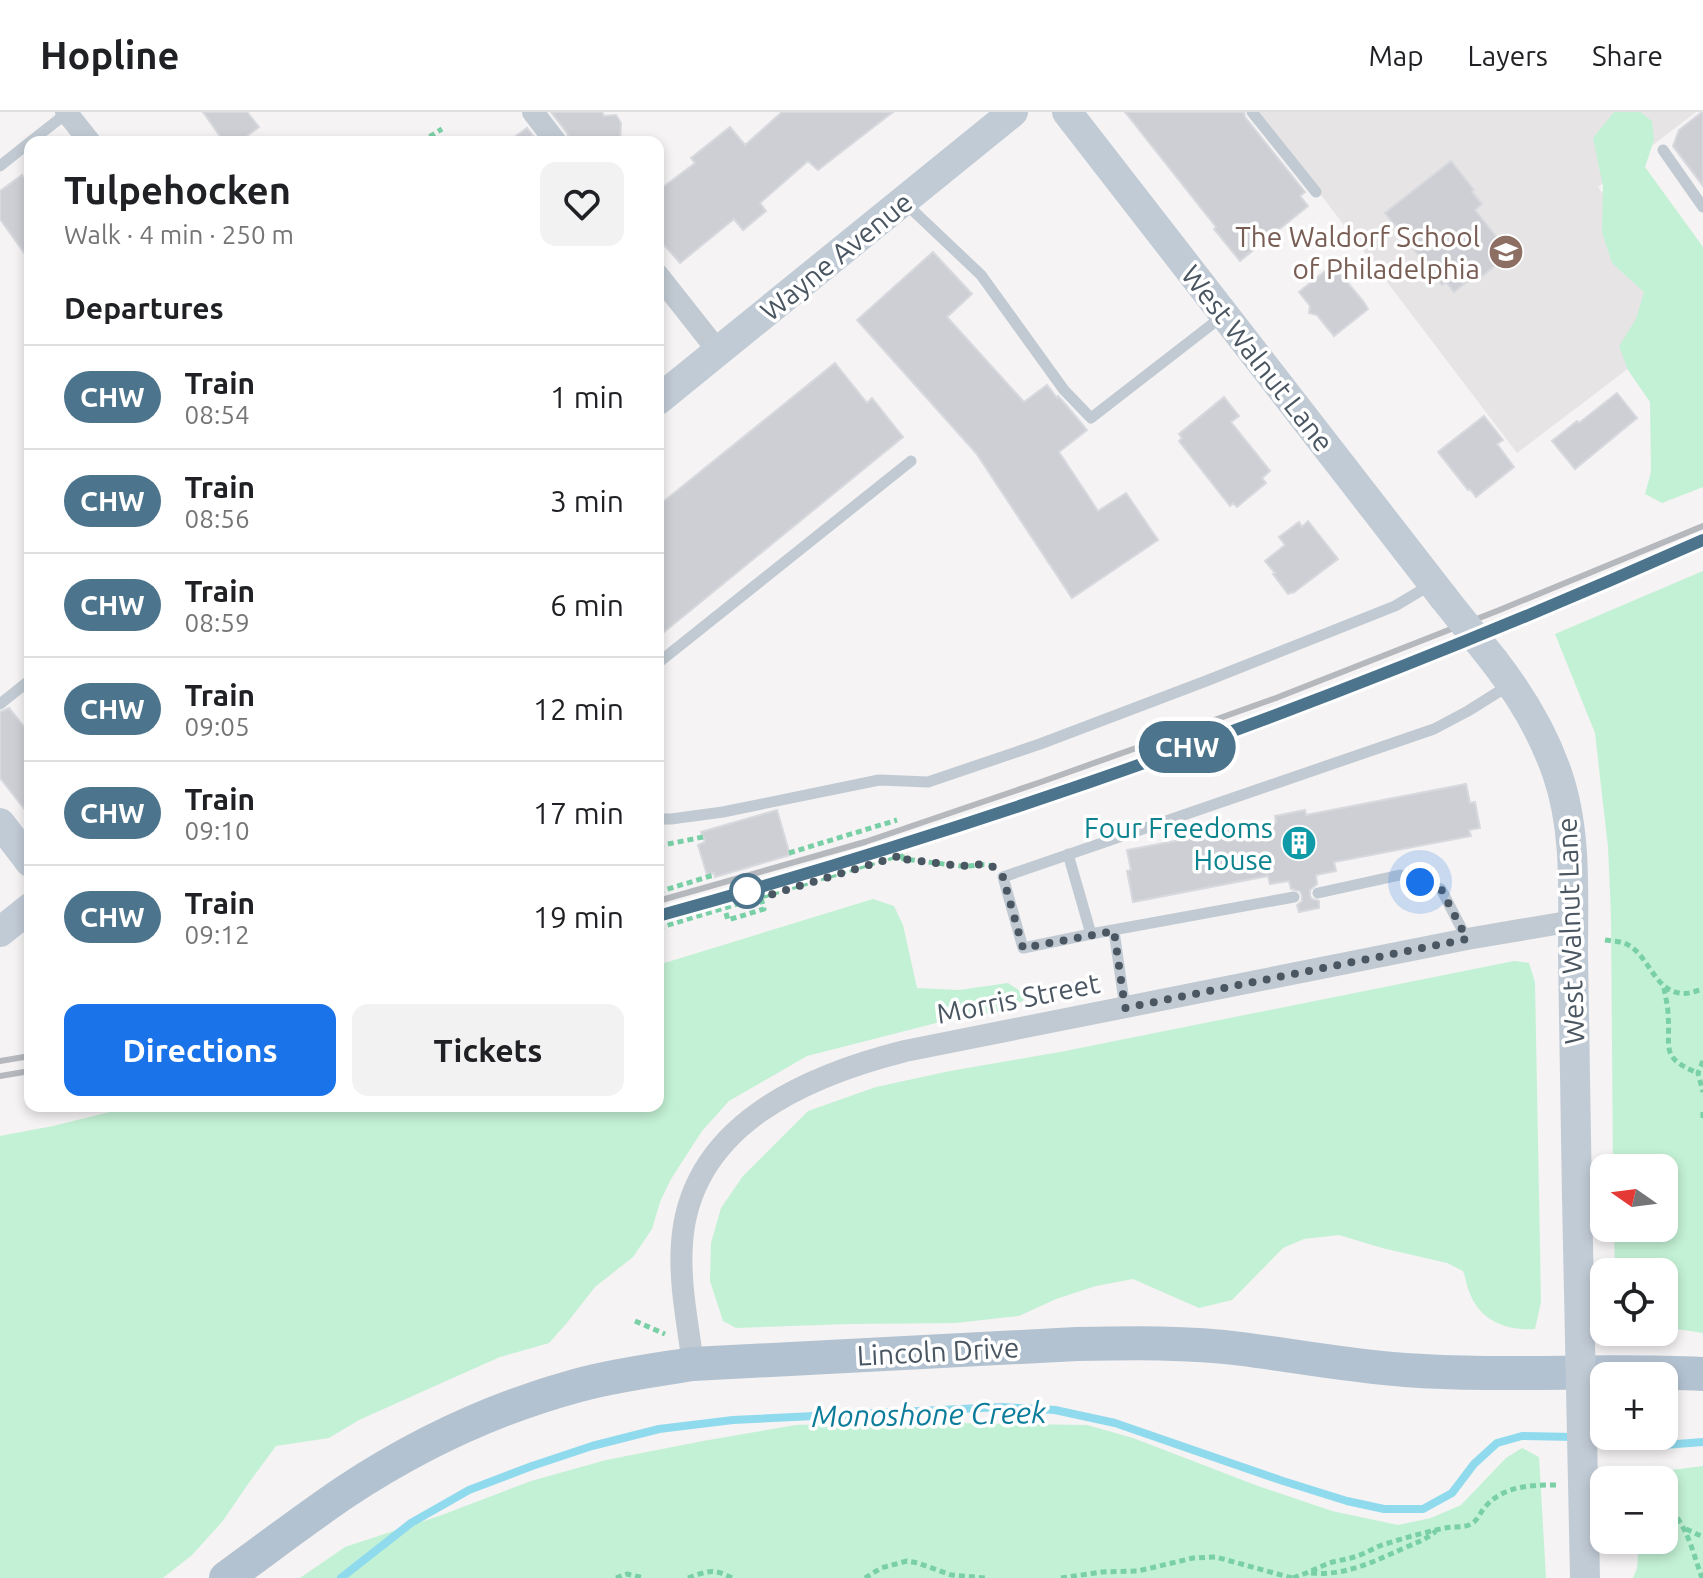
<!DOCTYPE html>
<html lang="en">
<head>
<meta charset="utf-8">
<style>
  :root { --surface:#fff; --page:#f2f2f2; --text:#202124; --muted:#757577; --line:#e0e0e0; --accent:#1a73e8 }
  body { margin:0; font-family:Ubuntu,sans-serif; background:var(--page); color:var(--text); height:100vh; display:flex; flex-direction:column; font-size:30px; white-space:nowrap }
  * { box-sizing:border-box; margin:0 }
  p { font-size:26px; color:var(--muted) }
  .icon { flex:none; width:44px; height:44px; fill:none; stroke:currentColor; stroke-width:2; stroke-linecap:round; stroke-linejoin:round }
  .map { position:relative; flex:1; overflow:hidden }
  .sheet { position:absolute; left:24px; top:24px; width:640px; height:976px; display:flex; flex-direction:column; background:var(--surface); border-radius:16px; box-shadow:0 4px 12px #0003 }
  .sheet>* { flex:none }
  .badge { padding:0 16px; border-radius:26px; font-size:28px; line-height:52px }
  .needle { width:52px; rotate:284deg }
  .controls { position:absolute; left:1590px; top:1042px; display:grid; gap:16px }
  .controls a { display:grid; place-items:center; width:88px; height:88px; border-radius:16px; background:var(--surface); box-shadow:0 4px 12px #0003; font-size:40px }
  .you { position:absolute; width:40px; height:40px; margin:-20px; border:6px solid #fff; border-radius:50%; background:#1a73e8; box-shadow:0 0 0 12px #1a73e833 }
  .map>.badge { position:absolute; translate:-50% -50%; box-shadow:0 0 0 4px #fff }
  h2 { padding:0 40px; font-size:30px; line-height:72px }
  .round { display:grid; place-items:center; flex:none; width:84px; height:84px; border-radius:16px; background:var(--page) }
  .head { display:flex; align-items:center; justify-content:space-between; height:136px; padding:0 40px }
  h1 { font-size:38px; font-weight:600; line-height:60px }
  .action { display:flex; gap:16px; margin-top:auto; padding:16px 40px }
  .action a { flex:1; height:92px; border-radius:16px; background:var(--accent); color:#fff; font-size:32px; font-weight:600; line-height:92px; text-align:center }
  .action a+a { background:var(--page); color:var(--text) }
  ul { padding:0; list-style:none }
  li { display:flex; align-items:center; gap:24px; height:104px; padding:0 40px; border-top:2px solid var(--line) }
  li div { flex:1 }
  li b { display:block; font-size:30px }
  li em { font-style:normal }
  li .badge { min-width:88px; font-weight:700; text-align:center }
  header { display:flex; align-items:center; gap:48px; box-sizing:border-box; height:112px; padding:0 40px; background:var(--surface); border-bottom:2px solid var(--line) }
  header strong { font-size:38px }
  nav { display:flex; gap:44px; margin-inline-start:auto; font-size:28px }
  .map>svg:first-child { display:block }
  .education { fill:#e6e4e5 }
  .green { fill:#c3f1d5 }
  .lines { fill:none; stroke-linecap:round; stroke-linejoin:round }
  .stream { stroke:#90daee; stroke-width:8 }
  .building { fill:#cdcfd5; stroke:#d7d9de; stroke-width:2 }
  .path { stroke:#7ad0a6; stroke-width:5; stroke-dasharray:6 4; stroke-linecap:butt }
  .lane { stroke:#c1cad2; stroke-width:11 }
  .street { stroke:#c1cad2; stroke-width:22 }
  .secondary { stroke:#c1cbd6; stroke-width:30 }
  .primary { stroke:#b3c2d1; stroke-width:34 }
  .rail { stroke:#b5b8bd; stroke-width:6 }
  .secondary-bridge { stroke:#c1cbd6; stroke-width:30 }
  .line-casing { stroke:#fff; stroke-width:18 }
  .line { stroke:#4c748c; stroke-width:12 }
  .walk { stroke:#4a5661; stroke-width:8; stroke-dasharray:0 14.4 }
  .stop-dot { fill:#fff; stroke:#4c748c; stroke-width:4 }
  .labels { text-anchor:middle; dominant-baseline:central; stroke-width:7; stroke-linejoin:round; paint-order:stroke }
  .education-label { font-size:28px; fill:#785e54; stroke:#fff; text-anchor:end }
  .street-label { font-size:28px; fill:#4a5661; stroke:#fff }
  .culture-label { font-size:28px; fill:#0d838f; stroke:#fff; text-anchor:end }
  .water-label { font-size:30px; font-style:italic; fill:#0c7c9b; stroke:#fff }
</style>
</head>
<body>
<header>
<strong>Hopline</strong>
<nav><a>Map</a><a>Layers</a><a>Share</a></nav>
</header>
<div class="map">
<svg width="1703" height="1466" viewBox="0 0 1703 1466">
  <rect width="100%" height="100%" fill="#f5f3f3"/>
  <path class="education" d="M1258 0H1696L1598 75 1696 205 1517 341Z"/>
  <path class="green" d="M1614 0H1640L1652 9 1654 28 1645 55 1703 135V375L1662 391 1645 382 1651 360 1650 290 1628 258 1619 234 1636 207 1644 180 1612 151 1602 120 1603 74 1593 26Z
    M1703 459V1221L1664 1215V1160H1615L1614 1116H1664V1056H1613L1611 803 1608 735 1595 621 1555 522Z
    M873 787 894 794 903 813 917 876 959 878 1008 871 1026 883 1023 889 996 900 952 907 807 944 729 989 702 1019 671 1067 660 1090 652 1117 633 1145 595 1175 566 1212 549 1231 500 1245 455 1265 359 1308 329 1326 276 1334 248 1372 222 1410 192 1443 163 1466H0V1024L53 1014 134 994H658V853Z
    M1514 849 1529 851 1535 870 1541 1190 1535 1217C1509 1219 1482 1210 1471 1184 1467 1176 1466 1167 1463 1159L1447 1151 1382 1136 1339 1123 1304 1127 1283 1136 1232 1188 1199 1196 1133 1167 1096 1174 1056 1187 1019 1204 956 1211 850 1212 736 1216 723 1209 710 1169 711 1131 721 1096 743 1064 808 999 876 975 950 959 1060 940Z
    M888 1310 1087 1313 1133 1326 1258 1374 1332 1399 1398 1413 1431 1406 1461 1393 1506 1346 1522 1336 1539 1345 1546 1466H300L345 1435 442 1403 531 1369 606 1348 703 1329 796 1313Z
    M1703 1354V1466H1633L1637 1456 1639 1428H1664V1368H1638L1641 1359 1671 1358Z"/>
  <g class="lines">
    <path class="stream" d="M1589 1326H1628L1664 1333 1703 1330
      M341 1466 411 1411 469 1378 532 1354 592 1334 659 1317 733 1308 1002 1295 1055 1298 1115 1311 1283 1369 1347 1389 1384 1397H1423L1452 1381 1474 1352 1497 1331 1522 1324 1575 1325"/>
  </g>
  <path class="building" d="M203 0H247L259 15 239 30H224Z
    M551 0H602L604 4 616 3 621 11 620 30H570L567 21Z
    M782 0H893L818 58 808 49 760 91 766 99 743 118 734 107 680 151 658 126V79L695 51 691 46 730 15 745 33Z
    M1125 0H1244L1245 5 1305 80 1300 84 1308 94 1240 149 1214 117 1216 115Z
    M1702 0H1703V74L1673 34 1679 18Z
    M527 16 538 30H508Z
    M1451 49 1474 78 1472 80 1482 92 1475 98 1510 142 1481 165 1478 161 1454 180 1446 170 1442 173 1385 101Z
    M22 63 30 75V149L0 107V79Z
    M933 140 972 182 947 205 1024 290 1047 273 1057 286 1058 284 1067 294 1087 318 1059 340 1098 399 1126 381 1158 428 1072 486 976 341 857 208Z
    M1333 153 1363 189 1368 197 1334 224 1317 203 1309 201 1310 194 1299 180Z
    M835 251 867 291 872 286 903 325 658 525V394Z
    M1617 281 1637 306 1575 357 1552 329 1577 309 1579 311Z
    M1224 285 1239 304 1231 310 1270 359 1262 366 1266 371 1237 395 1233 391 1230 394 1179 329 1182 326 1179 322Z
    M1484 304 1503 328 1497 332 1514 355 1476 385 1470 377 1468 378 1438 340Z
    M1308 409 1338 447 1293 481 1292 480 1288 482 1273 462 1275 461 1265 449 1285 433 1279 425 1299 410 1302 415Z
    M9 596 30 622V704L0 666V600Z
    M1466 672 1470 691 1475 690 1480 716 1469 718 1471 724 1334 750 1336 759 1316 763 1317 772 1310 778V784L1312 787 1319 789V796L1299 800 1297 793 1302 789V784L1300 779 1291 777 1289 769 1270 772 1268 764 1133 790 1127 759 1131 758 1127 738 1276 710 1275 704 1305 698 1306 703Z
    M777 698 790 743 715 765 714 761 707 763 698 733 705 730 701 720Z"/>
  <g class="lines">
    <path class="path" d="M421 30 442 17
      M658 734 703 725
      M789 741 897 708
      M902 743 903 747C922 749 941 752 961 754 972 755 982 751 992 754
      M658 780 714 763
      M726 801 728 808 764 797 761 786
      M658 816 907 741
      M1605 828C1611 829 1618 829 1624 831 1648 840 1653 877 1679 881 1687 883 1695 879 1703 877
      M1664 876C1665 884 1668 893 1668 902 1671 937 1659 945 1698 961
      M1703 949 1698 961 1703 980
      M1703 1000V1008
      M635 1209 665 1222
      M1664 1391C1687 1411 1692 1438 1702 1466
      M1686 1417 1703 1425
      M1311 1461C1345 1464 1373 1450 1402 1437 1415 1431 1426 1428 1436 1419
      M616 1466 627 1462 644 1466
      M688 1466C708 1459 713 1456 732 1466
      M865 1466 881 1456 907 1449 918 1451 951 1463 985 1466
      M1061 1466 1102 1460 1138 1459 1193 1446 1216 1445 1292 1466
      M1293 1466C1305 1462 1315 1457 1327 1452 1336 1448 1347 1448 1357 1444 1367 1441 1375 1435 1385 1432 1405 1426 1425 1420 1445 1416 1453 1414 1461 1416 1469 1413 1478 1409 1479 1402 1485 1395 1504 1373 1532 1373 1559 1373"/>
    <path class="lane" d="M1252 0 1316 80
      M30 30 67 1
      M1663 38 1703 95
      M0 54 30 30
      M904 90 981 163 1064 278 1091 306 1224 203
      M658 551 911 349
      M0 592 30 568
      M658 707H671L723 700 879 668 928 670 1040 632 1206 569 1395 494 1432 472
      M1068 742 1091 822
      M1318 781 1400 763 1441 777 1467 827
      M1294 785 1091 822 1023 836 1003 765 1434 617 1468 599 1511 572
      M1114 819 1125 896"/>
    <path class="street" d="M66 0 90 30
      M533 0 556 30
      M658 163 718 239
      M693 1252C688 1213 679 1171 682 1131 690 1013 806 964 905 939L1467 827 1573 809"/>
    <path class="secondary" d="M1067 0 1444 486
      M658 288 1013 0
      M1495 550C1521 584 1543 620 1557 661 1577 718 1573 782 1573 842 1575 923 1576 1004 1577 1085
      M0 711 30 750
      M0 820 30 796"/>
    <path class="primary" d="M226 1466C266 1437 305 1407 345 1380 416 1333 497 1295 579 1273 616 1263 655 1258 693 1252L1077 1232C1132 1231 1187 1230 1242 1237 1296 1244 1350 1254 1405 1258 1504 1265 1604 1257 1703 1262"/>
    <path class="rail" d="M658 789 865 730 1041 670 1276 586 1502 497 1703 414
      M658 804C1014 707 1366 578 1703 428
      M0 949 30 944
      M0 964 30 959"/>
    <path class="secondary-bridge" d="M1444 486 1495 550
      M1577 1085 1585 1466"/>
  </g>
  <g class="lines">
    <defs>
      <path id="line" d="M658 804C1015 706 1365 578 1703 428"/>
    </defs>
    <use href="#line" class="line-casing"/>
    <use href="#line" class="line"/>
    <path class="walk" d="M747 779 743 791 902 743 903 747 960 754 984 752 992 754 1003 765 1023 836 1114 819 1125 896 1467 827 1441 777 1420 770"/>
  </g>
  <defs>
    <symbol id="school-disc" viewBox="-11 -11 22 22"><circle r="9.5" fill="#8d6e63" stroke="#fff"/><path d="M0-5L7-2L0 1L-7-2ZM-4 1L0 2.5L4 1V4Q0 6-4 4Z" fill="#fff"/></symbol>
    <symbol id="building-disc" viewBox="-11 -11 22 22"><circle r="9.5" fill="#0f9aa8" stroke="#fff"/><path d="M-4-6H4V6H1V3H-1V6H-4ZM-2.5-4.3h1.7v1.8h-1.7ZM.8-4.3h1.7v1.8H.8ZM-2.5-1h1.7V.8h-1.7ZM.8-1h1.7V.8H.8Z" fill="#fff"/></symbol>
  </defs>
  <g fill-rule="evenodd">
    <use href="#school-disc" x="1486" y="120" width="40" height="40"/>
    <use href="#building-disc" x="1279" y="711" width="40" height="40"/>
  </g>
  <circle class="stop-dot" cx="747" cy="779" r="16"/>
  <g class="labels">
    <g class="education-label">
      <text x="1480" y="124">The Waldorf School<tspan x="1480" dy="32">of Philadelphia</tspan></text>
    </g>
    <g class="street-label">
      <text transform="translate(836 144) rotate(-39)">Wayne Avenue</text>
      <text transform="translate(1258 246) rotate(52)">West Walnut Lane</text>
      <text transform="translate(1570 819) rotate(-92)">West Walnut Lane</text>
      <text transform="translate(1018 886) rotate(-11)">Morris Street</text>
      <text transform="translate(938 1239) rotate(-3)">Lincoln Drive</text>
    </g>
    <g class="culture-label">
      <text x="1273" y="715">Four Freedoms<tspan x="1273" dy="32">House</tspan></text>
    </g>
    <g class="water-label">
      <text transform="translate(929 1302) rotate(-1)">Monoshone Creek</text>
    </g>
  </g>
</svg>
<div class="controls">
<a><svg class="needle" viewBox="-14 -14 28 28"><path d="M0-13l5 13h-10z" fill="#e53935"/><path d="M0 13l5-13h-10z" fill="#757577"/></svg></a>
<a><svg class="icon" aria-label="locate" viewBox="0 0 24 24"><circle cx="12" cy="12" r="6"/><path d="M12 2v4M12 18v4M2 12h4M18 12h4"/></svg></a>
<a>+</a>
<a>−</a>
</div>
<div class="you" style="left:1420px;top:770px"></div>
<b class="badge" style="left:1187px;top:635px;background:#4c748c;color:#fff">CHW</b>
<section class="sheet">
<div class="head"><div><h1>Tulpehocken</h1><p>Walk · 4 min · 250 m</p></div><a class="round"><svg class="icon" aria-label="heart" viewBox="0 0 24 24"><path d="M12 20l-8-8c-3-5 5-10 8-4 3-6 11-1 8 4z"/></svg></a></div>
<h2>Departures</h2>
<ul>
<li><span class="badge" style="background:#4c748c;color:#fff">CHW</span><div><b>Train</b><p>08:54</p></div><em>1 min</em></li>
<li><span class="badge" style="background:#4c748c;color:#fff">CHW</span><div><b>Train</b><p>08:56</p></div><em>3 min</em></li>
<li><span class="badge" style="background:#4c748c;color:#fff">CHW</span><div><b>Train</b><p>08:59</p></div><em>6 min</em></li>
<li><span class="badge" style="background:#4c748c;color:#fff">CHW</span><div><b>Train</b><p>09:05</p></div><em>12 min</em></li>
<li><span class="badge" style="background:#4c748c;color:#fff">CHW</span><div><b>Train</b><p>09:10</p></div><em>17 min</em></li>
<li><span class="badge" style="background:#4c748c;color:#fff">CHW</span><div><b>Train</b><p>09:12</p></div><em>19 min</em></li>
</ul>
<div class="action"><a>Directions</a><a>Tickets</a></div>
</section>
</div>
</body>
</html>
